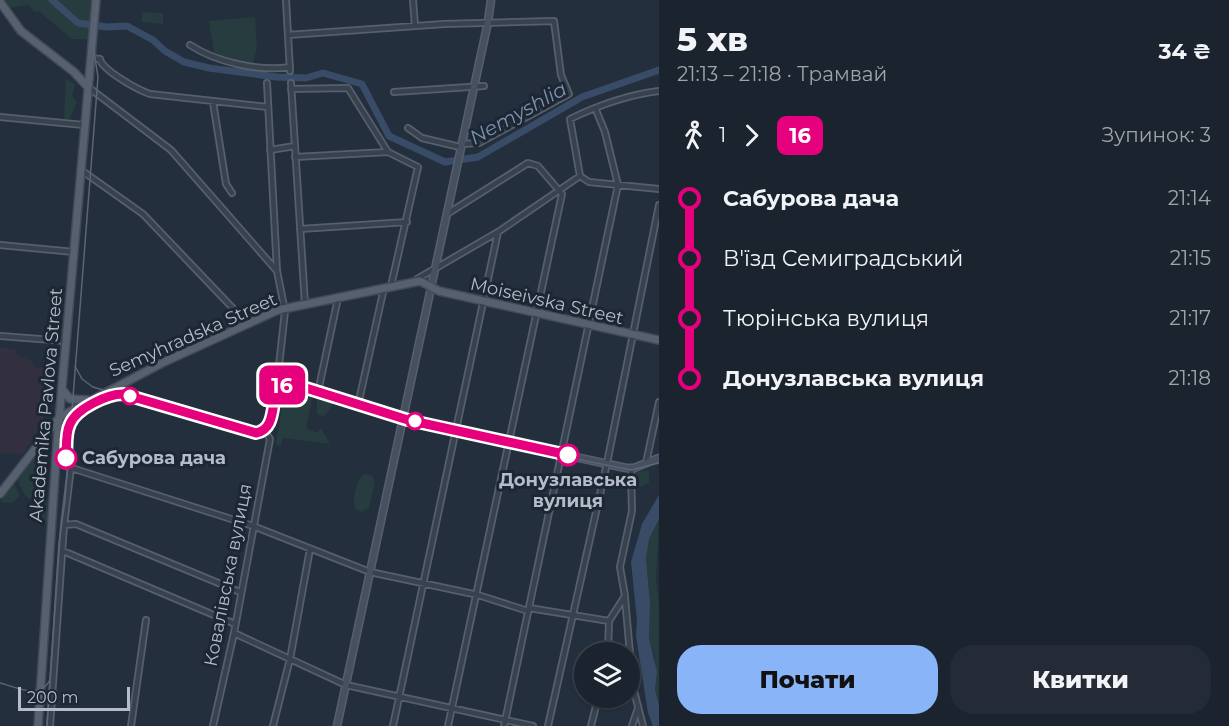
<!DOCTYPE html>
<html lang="uk">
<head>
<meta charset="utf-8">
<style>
  :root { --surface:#1b232e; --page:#242b36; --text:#f1f3f6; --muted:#a0a4aa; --line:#39404a; --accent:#8ab4f8 }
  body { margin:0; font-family:Montserrat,sans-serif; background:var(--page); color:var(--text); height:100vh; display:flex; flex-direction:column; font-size:22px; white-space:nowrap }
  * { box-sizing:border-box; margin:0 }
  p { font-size:20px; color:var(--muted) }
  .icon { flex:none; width:33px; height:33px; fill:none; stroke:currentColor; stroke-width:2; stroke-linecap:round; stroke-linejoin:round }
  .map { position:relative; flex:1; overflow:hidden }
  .side { display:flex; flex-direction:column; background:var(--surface); width:570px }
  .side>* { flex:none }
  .badge { padding:0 12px; border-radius:9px; font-size:21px; line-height:39px }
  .buttons { position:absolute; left:574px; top:642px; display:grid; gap:12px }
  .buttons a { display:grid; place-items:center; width:66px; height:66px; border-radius:50%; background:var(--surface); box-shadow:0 2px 4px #0004,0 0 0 2px var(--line); font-size:30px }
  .scale { position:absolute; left:18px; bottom:15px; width:112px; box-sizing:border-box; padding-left:6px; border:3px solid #b4bcc9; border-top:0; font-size:16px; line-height:21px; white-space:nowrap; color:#b4bcc9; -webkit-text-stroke:4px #1d2633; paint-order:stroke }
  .map>.badge { position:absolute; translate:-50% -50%; box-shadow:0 0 0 3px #fff }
  .legs { display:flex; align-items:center; gap:9px; height:66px; padding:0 18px; font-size:20px }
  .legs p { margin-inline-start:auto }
  .head { display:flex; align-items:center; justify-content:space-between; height:102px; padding:0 18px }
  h1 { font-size:33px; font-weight:800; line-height:45px }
  .action { display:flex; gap:12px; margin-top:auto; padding:12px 18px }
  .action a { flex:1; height:69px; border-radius:24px; background:var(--accent); color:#111; font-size:24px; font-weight:800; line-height:69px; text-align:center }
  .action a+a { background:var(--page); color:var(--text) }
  ul { padding:0 18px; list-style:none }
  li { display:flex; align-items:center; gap:21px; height:60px; font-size:22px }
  li i { display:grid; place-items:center; width:9px; height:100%; margin:0 8px; background:currentColor }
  li i::after { content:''; width:15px; height:15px; margin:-8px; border:4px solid; border-radius:50%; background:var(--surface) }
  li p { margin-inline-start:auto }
  li:first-child i { background:linear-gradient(#0000 50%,currentColor 0) }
  li:last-child i { background:linear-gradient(currentColor 50%,#0000 0) }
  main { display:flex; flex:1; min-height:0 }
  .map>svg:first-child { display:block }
  .medical { fill:#32303f }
  .green { fill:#263c3f }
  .water { fill:#394c67 }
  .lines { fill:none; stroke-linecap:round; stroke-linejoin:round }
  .river { stroke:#394c67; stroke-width:7 }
  .minor-casing { stroke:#565f6c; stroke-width:8 }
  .secondary-casing { stroke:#565f6c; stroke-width:9 }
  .primary-casing { stroke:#414a57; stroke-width:10 }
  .minor { stroke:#38414e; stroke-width:4.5 }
  .secondary { stroke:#465061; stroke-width:6 }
  .primary { stroke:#56606e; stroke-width:7 }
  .tram { stroke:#5a6575; stroke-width:1.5 }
  .line-1-casing { stroke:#fff; stroke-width:14 }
  .line-1 { stroke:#e6007e; stroke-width:9 }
  .stop-1-dot { fill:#fff; stroke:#e6007e; stroke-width:3 }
  .labels { text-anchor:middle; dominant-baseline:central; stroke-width:6; stroke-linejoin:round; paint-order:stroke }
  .street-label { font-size:18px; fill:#b4bcc9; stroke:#1d2633 }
  .stop-label { font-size:18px; font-weight:bold; fill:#b4bcc9; stroke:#1d2633; text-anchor:start }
  .water-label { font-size:20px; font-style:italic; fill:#7c92b1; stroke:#1d2633 }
</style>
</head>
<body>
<main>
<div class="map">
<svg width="659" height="726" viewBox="0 0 659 726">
  <rect width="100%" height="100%" fill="#242f3e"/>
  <path class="medical" d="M0 347 16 350V355L32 361 36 368 47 366 44 422 23 454 0 453Z"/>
  <path class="green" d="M3 0H92L89 39H72L39 11 35 12 28 5 7 8Z
    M142 12 163 13V24L142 22Z
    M255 17 257 48 252 66 215 57 209 21Z
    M66 79 75 84 72 96 77 102 70 118 64 120Z
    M293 388 313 393 306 428 317 433 321 428 330 444 283 438 281 446 276 444 284 396Z
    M317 397 334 403 324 417 317 414Z
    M48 440 51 443 47 491 38 500C25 501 22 490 17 479Z
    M649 470V482L641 487 634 485 635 472Z
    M365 474 372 476 375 482 369 508 361 512 355 509C352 499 356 480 365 474Z
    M13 482 20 495 13 503 0 502Z
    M48 498 47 523 40 517V505Z
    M659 519 656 580 659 605V705L655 689V658L649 638 650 603 646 558 649 539Z"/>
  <path class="water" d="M659 495V519L649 539 646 558 650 603 649 638 657 672 655 689 659 705V726H653L648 713 636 636 637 620 631 562 642 524Z"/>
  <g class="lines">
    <path class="river" d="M52 0 78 23 107 27 127 26 153 40 165 51 184 62 209 68 276 77 306 78 323 73 362 84 389 136 445 162 478 157 582 97 659 70"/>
    <defs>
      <path id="minor" d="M286 0 290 71
        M413 0 415 26
        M288 35 444 24 554 21 561 75 569 94 479 143 461 144
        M190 45C216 62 259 72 290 67
        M90 58 100 59C102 70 138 90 150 94L268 107
        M267 83 277 271 285 311 278 375 282 385
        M291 83 305 304
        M88 87 171 150 277 271
        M291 89 348 88 388 152
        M394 92 484 86
        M213 102 226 184 232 193
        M0 117 84 125
        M408 128 422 138 460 147
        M270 150 295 146
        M295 157 388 152 418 167 391 286
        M81 170 143 214 247 323
        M580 176 570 119C599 105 626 95 659 91
        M580 176 589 182 659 189
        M447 214 528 163 538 166 562 194 448 726
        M300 229 407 222
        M0 245 74 252
        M417 279 498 232 580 176
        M0 336 66 341
        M318 392 338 298
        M358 405 384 288
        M56 463 253 526 370 572 478 595 528 611
        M646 463 659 402
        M64 525 76 524 240 592
        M63 551 235 624
        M625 598 633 687 643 726
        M529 608 609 621
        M234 633 346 685 533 726
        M608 652 609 621 625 596 620 567 632 511 631 469
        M50 726 64 525 71 467
        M131 726 146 620
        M213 726 234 633 270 439 265 431
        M273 726 290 659 310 549
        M393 726 498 232
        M504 726 618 185 605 132 596 110
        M548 726 607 463 659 205
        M591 726 598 698
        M632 726 638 708"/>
      <path id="secondary" d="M108 391 257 434 270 424 279 388 292 384 409 421 626 468H634L659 458
        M337 726 488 22 491 0"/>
      <path id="primary" d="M0 2 21 31 74 72 88 87
        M62 389 70 399 88 400
        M0 494 60 417 164 362 278 310 420 281 439 291 659 340
        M38 726 57 444 96 0"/>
    </defs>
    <use href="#minor" class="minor-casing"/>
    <use href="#secondary" class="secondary-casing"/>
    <use href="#primary" class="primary-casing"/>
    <use href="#minor" class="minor"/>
    <use href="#secondary" class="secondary"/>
    <use href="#primary" class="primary"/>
    <path class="tram" d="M75 366 82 379 93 387 253 434C277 434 272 407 278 390L292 384 408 421 507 445 631 470 659 463
      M70 424C78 411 104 395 120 394
      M0 683C16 687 40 700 50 680
      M47 726 59 543 65 500 98 77 93 45 97 0"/>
  </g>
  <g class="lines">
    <defs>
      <path id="line-1" d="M66 458C67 448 65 434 70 424 76 409 107 394 123 394L256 433C276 429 271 405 277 389L290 383 408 420 568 455"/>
    </defs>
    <use href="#line-1" class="line-1-casing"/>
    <use href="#line-1" class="line-1"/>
  </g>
  <g class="stop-1-dot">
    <circle cx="130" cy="396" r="8"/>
    <circle cx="415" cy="421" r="8"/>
    <circle cx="568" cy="455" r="10"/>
    <circle cx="66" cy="458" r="10"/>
  </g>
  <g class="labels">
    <g class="street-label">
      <text transform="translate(547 301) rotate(13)">Moiseivska Street</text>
      <text transform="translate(193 335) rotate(-24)">Semyhradska Street</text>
      <text transform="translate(46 405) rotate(-85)">Akademika Pavlova Street</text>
      <text transform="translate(228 575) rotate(-79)">Ковалівська вулиця</text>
    </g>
    <g class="stop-label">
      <text x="82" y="458">Сабурова дача</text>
      <text x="568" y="480" text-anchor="middle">Донузлавська<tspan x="568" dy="21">вулиця</tspan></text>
    </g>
    <g class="water-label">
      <text transform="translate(518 113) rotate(-29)">Nemyshlia</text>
    </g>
  </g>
</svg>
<div class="buttons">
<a><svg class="icon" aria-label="layers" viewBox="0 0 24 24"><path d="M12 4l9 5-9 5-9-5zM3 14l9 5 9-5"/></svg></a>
</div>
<div class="scale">200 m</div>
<b class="badge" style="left:282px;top:385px;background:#e6007e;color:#fff">16</b>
</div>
<section class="side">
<div class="head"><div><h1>5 хв</h1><p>21:13 – 21:18 · Трамвай</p></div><b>34 ₴</b></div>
<div class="legs"><svg class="icon" aria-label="walk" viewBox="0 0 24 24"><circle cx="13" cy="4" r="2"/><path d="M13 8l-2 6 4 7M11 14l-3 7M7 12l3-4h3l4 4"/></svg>1<svg class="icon" aria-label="forward" viewBox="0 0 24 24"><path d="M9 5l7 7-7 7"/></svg><b class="badge" style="background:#e6007e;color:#fff">16</b><p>Зупинок: 3</p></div>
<ul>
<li><i style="color:#e6007e"></i><b>Сабурова дача</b><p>21:14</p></li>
<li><i style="color:#e6007e"></i><span>В'їзд Семиградський</span><p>21:15</p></li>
<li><i style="color:#e6007e"></i><span>Тюрінська вулиця</span><p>21:17</p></li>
<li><i style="color:#e6007e"></i><b>Донузлавська вулиця</b><p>21:18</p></li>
</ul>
<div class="action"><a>Почати</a><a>Квитки</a></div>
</section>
</main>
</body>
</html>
